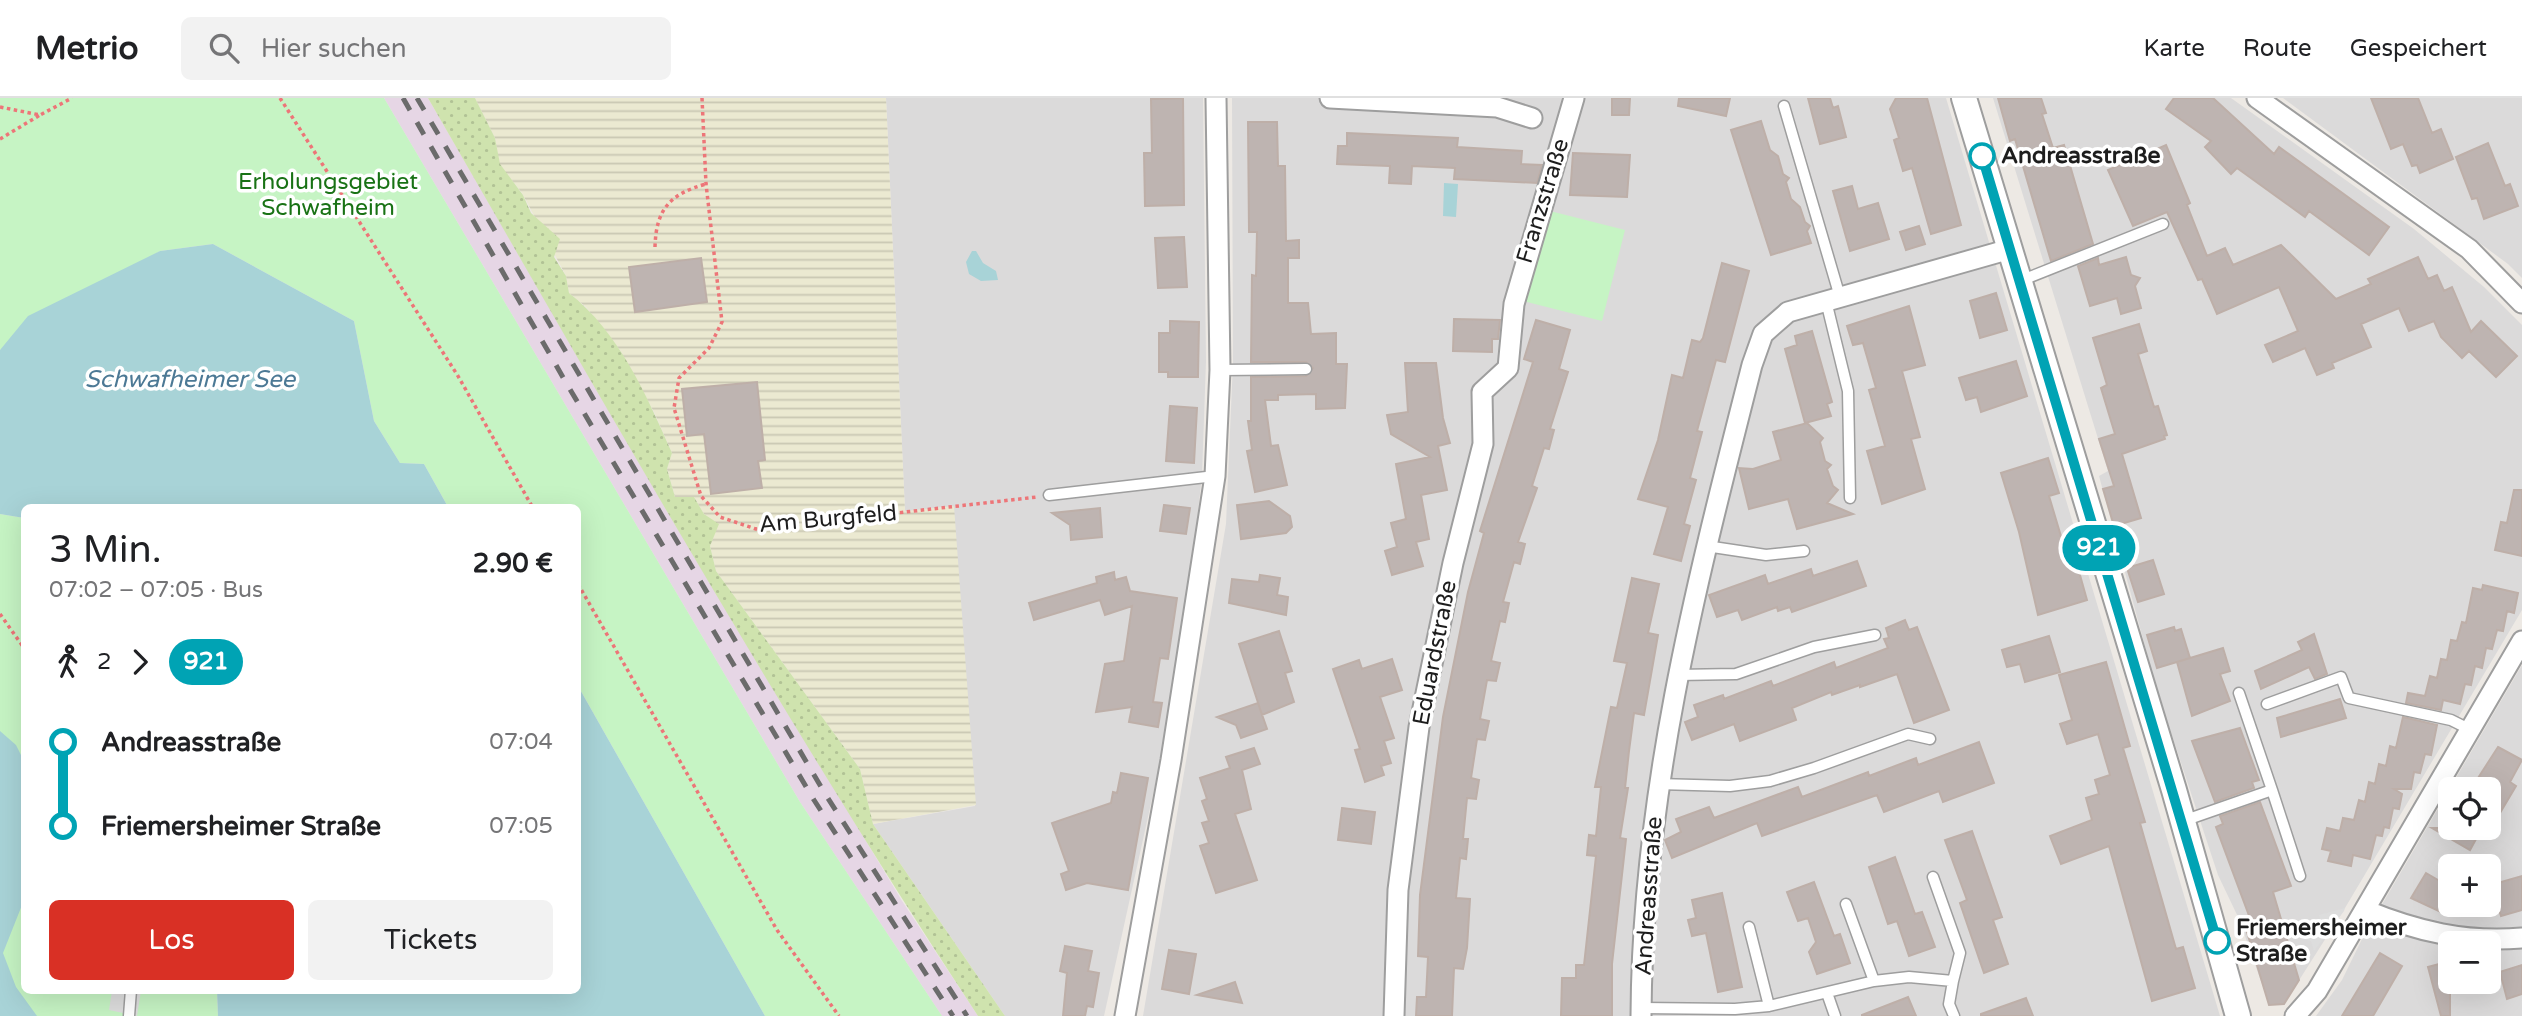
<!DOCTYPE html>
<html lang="de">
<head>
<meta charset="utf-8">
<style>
  :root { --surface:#fff; --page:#f2f2f2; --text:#202124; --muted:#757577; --line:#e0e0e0; --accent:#d93025 }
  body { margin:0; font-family:"Varela Round",sans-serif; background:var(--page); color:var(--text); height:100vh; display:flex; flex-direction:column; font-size:26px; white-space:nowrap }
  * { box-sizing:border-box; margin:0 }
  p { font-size:23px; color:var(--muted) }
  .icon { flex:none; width:38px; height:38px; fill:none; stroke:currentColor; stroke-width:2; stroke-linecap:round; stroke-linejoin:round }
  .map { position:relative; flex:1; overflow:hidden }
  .side { position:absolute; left:21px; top:406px; width:560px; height:490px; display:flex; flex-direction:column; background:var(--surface); border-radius:10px; box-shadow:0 7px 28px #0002 }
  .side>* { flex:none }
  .badge { padding:0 14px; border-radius:23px; font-size:24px; line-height:46px }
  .buttons { position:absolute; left:2438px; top:679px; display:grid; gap:14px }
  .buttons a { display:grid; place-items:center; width:63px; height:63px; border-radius:10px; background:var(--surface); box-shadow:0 7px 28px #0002; font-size:35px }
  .map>.badge { position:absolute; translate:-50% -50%; box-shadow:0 0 0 4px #fff }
  .legs { display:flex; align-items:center; gap:10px; height:77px; padding:0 28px; font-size:23px }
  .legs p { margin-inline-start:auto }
  .headline { display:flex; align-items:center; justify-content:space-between; height:119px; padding:0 28px }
  h1 { font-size:38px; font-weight:600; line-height:52px }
  .action { display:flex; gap:14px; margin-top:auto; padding:14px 28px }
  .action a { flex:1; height:80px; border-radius:10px; background:var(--accent); color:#fff; font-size:28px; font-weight:600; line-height:80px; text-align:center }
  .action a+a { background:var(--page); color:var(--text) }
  ul { padding:0 28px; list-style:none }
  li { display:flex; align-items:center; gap:24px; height:84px; font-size:26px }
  li i { display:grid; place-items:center; width:10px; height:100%; margin:0 9px; background:currentColor }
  li i::after { content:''; width:18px; height:18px; margin:-9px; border:5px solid; border-radius:50%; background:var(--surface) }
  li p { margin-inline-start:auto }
  li:first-child i { background:linear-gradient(#0000 50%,currentColor 0) }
  li:last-child i { background:linear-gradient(currentColor 50%,#0000 0) }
  header { display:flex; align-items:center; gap:42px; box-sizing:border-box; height:98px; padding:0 35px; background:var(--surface); border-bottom:2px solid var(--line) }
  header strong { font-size:33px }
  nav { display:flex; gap:38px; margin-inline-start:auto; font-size:24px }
  .search { width:490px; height:63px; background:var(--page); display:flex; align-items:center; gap:18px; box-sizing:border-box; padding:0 24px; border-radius:10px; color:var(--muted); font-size:26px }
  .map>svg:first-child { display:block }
  .residential { fill:#dbdada; fill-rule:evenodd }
  .railway { fill:#e6d6e5 }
  .farmland { fill:url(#farmland-rules) }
  .grass { fill:url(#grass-dots) }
  .park { fill:#c6f4c4 }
  .parking { fill:#ddd }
  .water { fill:#a8d3d7 }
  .building { fill:#beb4b1; stroke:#beafa8; stroke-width:2 }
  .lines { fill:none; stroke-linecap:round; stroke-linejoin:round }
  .service-casing { stroke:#9e9e9e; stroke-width:13 }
  .minor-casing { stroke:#9e9e9e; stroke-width:23 }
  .tertiary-casing { stroke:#9e9e9e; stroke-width:28 }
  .path { stroke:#ed7578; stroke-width:3.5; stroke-dasharray:3.5 3.5; stroke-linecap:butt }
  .service { stroke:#fff; stroke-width:10 }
  .minor { stroke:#fff; stroke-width:19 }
  .tertiary { stroke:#fff; stroke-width:24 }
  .rail { stroke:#6b6b6b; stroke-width:5; stroke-dasharray:14 14; stroke-linecap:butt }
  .line-1-casing { stroke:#fff; stroke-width:16 }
  .line-1 { stroke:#00a3b4; stroke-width:10 }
  .stop-1-dot { fill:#fff; stroke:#00a3b4; stroke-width:3.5 }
  .labels { text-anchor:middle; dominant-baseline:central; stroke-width:7; stroke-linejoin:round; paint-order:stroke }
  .stop-label { font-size:23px; font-weight:bold; fill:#1d1d1d; stroke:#fff; text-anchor:start }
  .park-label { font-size:23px; fill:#197215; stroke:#fff }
  .street-label { font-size:23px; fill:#1d1d1d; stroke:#fff }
  .water-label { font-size:24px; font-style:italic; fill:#4c7995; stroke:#fff }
</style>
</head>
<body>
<header>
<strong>Metrio</strong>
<div class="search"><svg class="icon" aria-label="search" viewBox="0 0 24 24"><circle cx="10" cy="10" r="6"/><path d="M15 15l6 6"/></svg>Hier suchen</div>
<nav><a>Karte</a><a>Route</a><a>Gespeichert</a></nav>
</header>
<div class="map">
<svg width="2522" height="918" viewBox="0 0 2522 918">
  <defs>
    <pattern id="farmland-rules" width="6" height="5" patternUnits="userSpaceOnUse" patternTransform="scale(1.75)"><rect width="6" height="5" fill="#ebe9d1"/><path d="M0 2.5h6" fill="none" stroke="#c9c7b3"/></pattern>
    <pattern id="grass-dots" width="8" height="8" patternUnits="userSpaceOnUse" patternTransform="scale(1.75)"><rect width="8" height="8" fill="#cfe3ae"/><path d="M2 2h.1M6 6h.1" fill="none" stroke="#b1c295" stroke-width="1.8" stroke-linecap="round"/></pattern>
  </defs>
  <rect width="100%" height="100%" fill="#ede9e4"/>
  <path class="residential" d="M886 0H1203L1206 263 1202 377 1191 480 1161 660 1104 918H1005L873 726 975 708 953 408 905 414Z
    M1232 0H1946L2220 918H1143L1226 426 1233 264Z
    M1993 0H2231L2414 131 2484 189 2522 227V512L2345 810 2284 906H2269L2239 821 2218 777 2156 589 2099 378 2108 373Z
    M2283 0H2522V180L2508 166Z
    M2522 567V918H2316L2342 882 2363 839ZM2450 691H2488V730H2450ZM2450 768H2488V807H2450ZM2450 845H2488V884H2450Z"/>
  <path class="railway" d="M384 0H428L648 380 902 803 978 918H942L800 704Z"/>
  <path class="farmland" d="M475 0H886L905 413 954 408 976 707 873 726 860 671 716 473 710 448 718 426 704 416 694 399H675L667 371 672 355 654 314 620 252 586 209 569 195 566 178 522 95 499 66 495 40Z"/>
  <path class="grass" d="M428 0H475L495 40 500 66 523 97 531 115 560 141 554 159 566 178 569 195C619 234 647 298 672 355L667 371 675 399H694L704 416 719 426 710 448 716 473 860 671 873 726 1005 918H978C782 620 606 309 428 0Z"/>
  <path class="park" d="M0 0H384L800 704 942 918H765L578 588V410L448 409 424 366 400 365 374 323 354 223 213 146 160 153 0 252Z
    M1546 112 1625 132 1602 223 1523 203Z
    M0 416 24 420V892L217 893 218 918H0Z"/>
  <path class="parking" d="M2345 810 2344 813 2314 853 2311 843 2306 842 2303 833 2321 825 2319 817Z
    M112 893H141L137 918 109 912Z"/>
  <path class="water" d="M1444 85 1458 86 1456 119 1443 118Z
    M213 146 354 223 374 323 400 365 424 366 448 409 24 410V420L0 416V252L28 218 160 153Z
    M972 153H976L983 165 996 173 998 182 981 183 969 176 966 164Z
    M578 588 765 918H218L217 893 578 892Z
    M0 633 16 647 24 663V802L3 855 16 889 37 918H0Z"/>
  <path class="building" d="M1183 0 1184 107 1145 108 1144 55H1152L1151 1Z
    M1612 0H1630L1629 17H1612Z
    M1679 0H1730L1726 18 1678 8Z
    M1808 0H1830L1833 10 1838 8 1846 39 1820 46Z
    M1896 0H1927L1961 127 1931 136 1912 70 1903 73 1894 42 1899 40 1890 11Z
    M1998 0H2041L2046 15 2042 16 2053 50 2064 47 2093 146 2051 163 2015 41 2010 43Z
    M2174 0H2213L2274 56 2279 49 2389 129 2369 157 2309 113 2305 119 2237 70 2231 76 2205 49 2211 43 2166 11Z
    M2371 0H2418L2432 35 2441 31 2453 61 2420 75 2417 67 2412 68 2403 46 2391 51Z
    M1761 23 1770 52 1778 58 1783 76 1789 80 1786 84 1791 101 1800 109 1805 124 1810 128 1807 133 1811 145 1771 157 1731 32Z
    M1248 24H1277L1278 68H1285L1286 143 1299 142V160H1288V205H1308L1311 236 1336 235V266H1347L1345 310 1316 311V296L1278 297V302H1265L1271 348 1278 347 1287 387 1255 394 1247 353 1252 352 1248 323H1251V279L1306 278 1313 270 1306 264H1251L1252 177 1256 178 1257 134H1249Z
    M1347 35 1458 40 1457 49 1522 53 1521 66 1542 67 1537 85 1454 81 1455 70 1412 68 1411 86 1389 85 1390 68 1337 66 1338 48H1347Z
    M2488 45 2505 88 2510 86 2518 108 2484 121 2477 100 2472 101 2456 59Z
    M2166 47 2190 105 2187 107 2207 158 2225 150 2233 167 2281 147 2336 201 2371 186 2368 181 2418 159 2428 181 2437 177 2444 193 2452 189 2471 234 2481 223 2517 258 2496 279 2469 253 2462 260 2441 239 2434 223 2409 233 2399 210 2361 226 2371 249 2332 265 2334 270 2317 277 2305 250 2273 264 2265 247 2298 233 2279 189 2217 216 2202 181 2198 182 2167 114 2133 128 2108 72Z
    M1573 55 1630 57 1627 99 1570 97Z
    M1852 88 1858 111 1878 105 1889 141 1850 153 1833 93Z
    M1919 128 1925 146 1906 152 1900 134Z
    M1184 139 1187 189 1158 190 1155 140Z
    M2126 159 2131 177 2140 180 2135 188 2141 210 2121 216 2117 200 2090 208 2078 168 2098 160 2099 167Z
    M701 160 707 204 635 214 629 169Z
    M1722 165 1749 173 1725 264 1716 262 1697 333 1702 334 1690 380 1696 382 1684 426 1690 428 1681 463 1654 456 1668 409 1638 401 1658 342 1672 277 1683 280 1692 242 1700 244 1703 240Z
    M1996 195 2007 232 1980 240 1970 203Z
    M1909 208 1925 267 1902 273 1920 339 1911 341 1925 391 1882 406 1867 353 1885 348 1869 292 1876 290 1863 245 1853 247 1847 228Z
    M1454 221 1500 222 1498 241H1492V254L1453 253Z
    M1536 222 1570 232 1559 271 1568 274 1550 331 1554 332 1549 351 1544 350 1532 388 1537 390 1518 444 1525 446 1520 466 1514 464 1503 504 1509 505 1505 524 1500 523 1491 563 1500 565 1496 583 1487 582 1480 621 1489 623 1485 642 1477 641 1471 680 1479 682 1476 701 1467 700 1463 741H1468L1466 761 1460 760 1456 800 1470 801 1467 850 1463 871 1454 870 1452 918H1416L1417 899H1426L1428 859 1418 858 1420 797 1443 619 1468 494 1484 435 1480 433 1533 264 1524 261Z
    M1170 223 1199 224 1198 279H1168V274H1159V235H1170Z
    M2139 226 2147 253 2138 256 2154 309 2158 308 2167 337 2164 338 2165 341 2122 356 2141 420 2114 428 2103 391 2114 388 2099 341 2115 336 2101 290 2107 287 2093 240Z
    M1812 233 1832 304 1827 306 1831 318 1805 325 1785 251 1797 247 1795 238Z
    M2016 263 2027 298 1981 314 1977 299 1966 302 1959 280Z
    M1405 265H1436L1443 320 1450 345 1438 348 1447 392 1421 397 1429 441 1416 444 1423 468 1392 477 1385 453 1397 449 1391 425 1406 421 1396 366 1430 359 1391 336 1387 317 1408 314Z
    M757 284 765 362 758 363 762 390 711 396 704 336 687 338 682 291Z
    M1170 308 1197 310 1194 365 1166 363Z
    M1807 325 1823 340 1820 344 1825 363 1831 367 1827 371 1833 388 1838 392 1827 405 1853 416 1797 431 1788 401 1749 411 1739 370 1753 371 1781 362 1773 334Z
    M2048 360 2059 395 2049 398 2071 472 2078 470 2087 502 2038 517 2019 434 2001 375Z
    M2514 392H2522V458L2495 452 2501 424 2507 425Z
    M1269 403 1290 418 1292 429 1286 435 1241 441 1237 407Z
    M1164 407 1190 410 1186 436 1160 433Z
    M1100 410 1102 439 1071 442 1070 427 1052 415Z
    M2153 462 2164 496 2138 504 2127 470Z
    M1857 463 1866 488 1792 514 1790 509 1778 513 1777 509 1742 522 1738 512 1717 519 1709 497 1765 477 1768 486 1811 471 1813 478Z
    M1114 474 1115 482 1126 479 1130 493 1177 500 1168 561 1160 560 1153 604 1162 605 1158 629 1129 624 1132 609 1096 614 1105 566 1124 563 1132 508 1105 517 1100 502 1034 522 1029 505 1097 485 1096 479Z
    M1260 477 1280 480 1277 497 1288 499 1286 517 1229 505 1232 481 1259 484Z
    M1632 480 1659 486 1648 535 1658 537 1644 617 1634 615 1629 653 1625 690H1628L1620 740 1626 741 1612 866V918H1561L1562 880H1576V867H1584L1596 758 1587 757 1589 737 1596 738 1601 689H1595L1611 609 1617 610 1627 565 1614 563Z
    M2483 487 2518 495 2514 515 2507 513 2503 533 2497 532 2492 551 2486 550 2482 570 2475 568 2471 587 2465 586 2460 606 2443 602 2441 612 2406 605 2408 595 2425 598 2430 578 2437 580 2441 561 2447 562 2451 542 2457 543 2462 524 2466 525 2473 490 2482 492Z
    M1905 522 1909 532 1917 529 1949 612 1914 625 1897 576 1860 589V587L1832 597 1831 594 1792 610 1796 622 1740 643 1734 626 1692 642 1685 624 1698 619 1694 607 1723 597 1724 601 1771 583 1773 588 1834 564 1836 570 1888 550 1884 541 1889 540 1886 530Z
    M2174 529 2175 533 2181 531 2190 560 2157 570 2147 537Z
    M1279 533 1292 573 1285 575 1294 604 1262 617 1239 546Z
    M2314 536 2327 576 2315 581 2309 569 2261 591 2255 573 2302 552 2298 544Z
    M2049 538 2060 574 2025 584 2020 566 2007 569 2002 552Z
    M2223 550 2230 573 2220 576 2230 603 2192 618 2177 564Z
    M1392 561 1402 592 1380 599 1394 640 1384 643 1391 665 1381 668 1384 677 1365 684 1355 652 1360 651 1333 571 1359 562 1362 571Z
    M2106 564 2130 648 2123 650 2145 724 2140 725 2176 851 2183 849 2195 890 2152 903 2109 748 2061 766 2050 738 2092 722 2086 700 2099 696 2095 682 2110 677 2098 636 2067 646 2060 626 2072 622 2059 577Z
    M2340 601 2346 620 2281 639 2277 620Z
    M1258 605 1267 631 1241 640 1236 627 1217 619Z
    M2403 619 2437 627 2431 657 2425 656 2420 675 2414 674 2411 691H2394L2402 696 2399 711 2393 710 2389 730 2384 729 2382 738 2376 737 2370 761 2353 757 2351 768 2328 763 2331 753 2322 751 2327 730 2340 733 2343 720 2354 722 2359 702 2365 704 2369 684 2375 686 2379 666 2386 668 2390 648 2396 650Z
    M2240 630 2259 682 2252 684 2254 690 2215 704 2192 643Z
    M1979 644 1994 685 1943 704 1939 693 1884 714 1877 697 1762 738 1757 725 1672 760 1665 742 1681 734 1676 721 1709 709 1714 720 1798 689 1802 699 1868 674 1869 678 1916 660 1918 667Z
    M2498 649 2522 662 2510 684 2516 688 2488 735V691H2471Z
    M1254 650 1260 666 1242 672 1251 711 1235 716 1257 782 1216 795 1200 748 1209 745 1202 725 1209 723 1202 703 1207 701 1200 680 1230 670 1226 659Z
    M1121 675 1148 680 1128 792 1087 785 1066 792 1061 776 1069 773 1052 725 1111 705 1113 694 1117 695Z
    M2260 704 2291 788 2273 794 2299 882 2284 906 2269 907 2247 834 2254 831 2216 729 2223 726 2220 718Z
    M1342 710 1375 714 1371 746 1338 742Z
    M2432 730H2482L2470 752Z
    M1972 733 2002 819 1993 822 2008 866 1984 875 1960 805 1967 802 1945 742Z
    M1895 759 1915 816 1922 814 1935 849 1909 858 1897 823 1888 826 1869 769Z
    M2426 775 2450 789V803L2443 815 2411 800Z
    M2522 778V812L2501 818 2491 787Z
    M1814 784 1834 838 1840 836 1850 865 1817 876 1809 854 1816 844 1808 820 1798 823 1787 794Z
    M1722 795 1742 889 1718 894 1706 835 1692 838 1688 822 1696 820 1692 802Z
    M1065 848 1092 853 1088 873 1099 875 1093 909 1087 908 1085 918H1063L1067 875 1060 873Z
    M1169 852 1196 856 1189 896 1162 891Z
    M2380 855 2402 868 2373 918H2342Z
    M2450 863V918H2441L2428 869Z
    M2522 867V896L2507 901 2500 874Z
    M1235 884 1242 905 1197 897Z
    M1908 899 1916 918H1862V917Z
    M2026 900 2033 918H1981V916Z"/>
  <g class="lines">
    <defs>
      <path id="service" d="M1784 8 1840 199
        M2020 183 2163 126
        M1826 203 1848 293 1850 400
        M1220 272 1306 271
        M1049 397 1215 378
        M1706 448 1766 457 1804 453
        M1677 577 1736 576 1814 549 1875 537
        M2267 606 2341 579 2349 600 2451 622 2471 632
        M1658 686 1730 688 1770 683 1814 670 1908 636 1930 641
        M2272 692 2300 778
        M2183 723 2272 692 2239 595
        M1846 806 1874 883
        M1749 829 1769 908
        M1953 883 1949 906 1954 918
        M1827 895 1835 918
        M1641 910 1735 911 1769 908 1874 883 1909 879 1953 883 1960 855 1933 779
        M129 918 131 892"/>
      <path id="minor" d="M1330 0 1497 9 1532 20
        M2257 0 2469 151 2522 205
        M2365 812C2416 833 2466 845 2522 840
        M1125 918 1171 662 1215 378 1220 272 1216 0
        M1394 918 1398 792 1419 629 1453 465 1483 346 1482 294 1508 270 1514 206 1574 0
        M1641 918C1642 693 1697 483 1752 267L1763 236 1788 214 2010 151
        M2295 918 2317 893 2522 543"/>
      <path id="tertiary" d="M1964 0 2174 692 2238 918"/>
    </defs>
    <use href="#service" class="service-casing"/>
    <use href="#minor" class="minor-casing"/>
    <use href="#tertiary" class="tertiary-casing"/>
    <path class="path" d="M280 0 458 278 533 410
      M702 0 706 86 722 224 709 250 679 280 674 310 701 398 720 419 756 431 1037 399
      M0 9 40 17 72 0
      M0 41 40 17
      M655 149C656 111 670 96 706 86
      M578 486 777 832 839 918
      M0 516 24 550"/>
    <use href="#service" class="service"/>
    <use href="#minor" class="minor"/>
    <use href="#tertiary" class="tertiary"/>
    <path class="rail" d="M403 0 568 288 814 702 953 918
      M417 0 824 694 967 918"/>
  </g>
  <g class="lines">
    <defs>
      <path id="line-1" d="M1982 58 2217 843"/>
    </defs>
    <use href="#line-1" class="line-1-casing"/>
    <use href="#line-1" class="line-1"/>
  </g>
  <g class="stop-1-dot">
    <circle cx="1982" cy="58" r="12"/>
    <circle cx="2217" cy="843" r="12"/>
  </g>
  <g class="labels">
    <g class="stop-label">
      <text x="2001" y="58">Andreasstraße</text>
      <text x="2236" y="830">Friemersheimer<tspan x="2236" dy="26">Straße</tspan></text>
    </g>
    <g class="park-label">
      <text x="328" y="84">Erholungsgebiet<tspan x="328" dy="26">Schwafheim</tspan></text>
    </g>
    <g class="street-label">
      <text transform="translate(1543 103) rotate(-73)">Franzstraße</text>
      <text transform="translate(828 421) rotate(-5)">Am Burgfeld</text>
      <text transform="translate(1435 555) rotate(-79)">Eduardstraße</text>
      <text transform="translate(1649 798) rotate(-86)">Andreasstraße</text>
    </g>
    <g class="water-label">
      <text x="190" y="281">Schwafheimer See</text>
    </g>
  </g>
</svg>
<div class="buttons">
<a><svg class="icon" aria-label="locate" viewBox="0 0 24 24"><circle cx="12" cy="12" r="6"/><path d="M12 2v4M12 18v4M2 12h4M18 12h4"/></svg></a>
<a>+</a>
<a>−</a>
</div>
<b class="badge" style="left:2099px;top:450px;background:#00a3b4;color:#fff">921</b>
<section class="side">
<div class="headline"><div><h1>3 Min.</h1><p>07:02 – 07:05 · Bus</p></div><b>2.90 €</b></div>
<div class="legs"><svg class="icon" aria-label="walk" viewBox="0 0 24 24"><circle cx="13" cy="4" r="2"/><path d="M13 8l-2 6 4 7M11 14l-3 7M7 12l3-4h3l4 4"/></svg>2<svg class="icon" aria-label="forward" viewBox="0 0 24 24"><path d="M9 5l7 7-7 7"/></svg><b class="badge" style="background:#00a3b4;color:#fff">921</b></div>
<ul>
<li><i style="color:#00a3b4"></i><b>Andreasstraße</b><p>07:04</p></li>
<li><i style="color:#00a3b4"></i><b>Friemersheimer Straße</b><p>07:05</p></li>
</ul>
<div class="action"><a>Los</a><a>Tickets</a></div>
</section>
</div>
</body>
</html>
